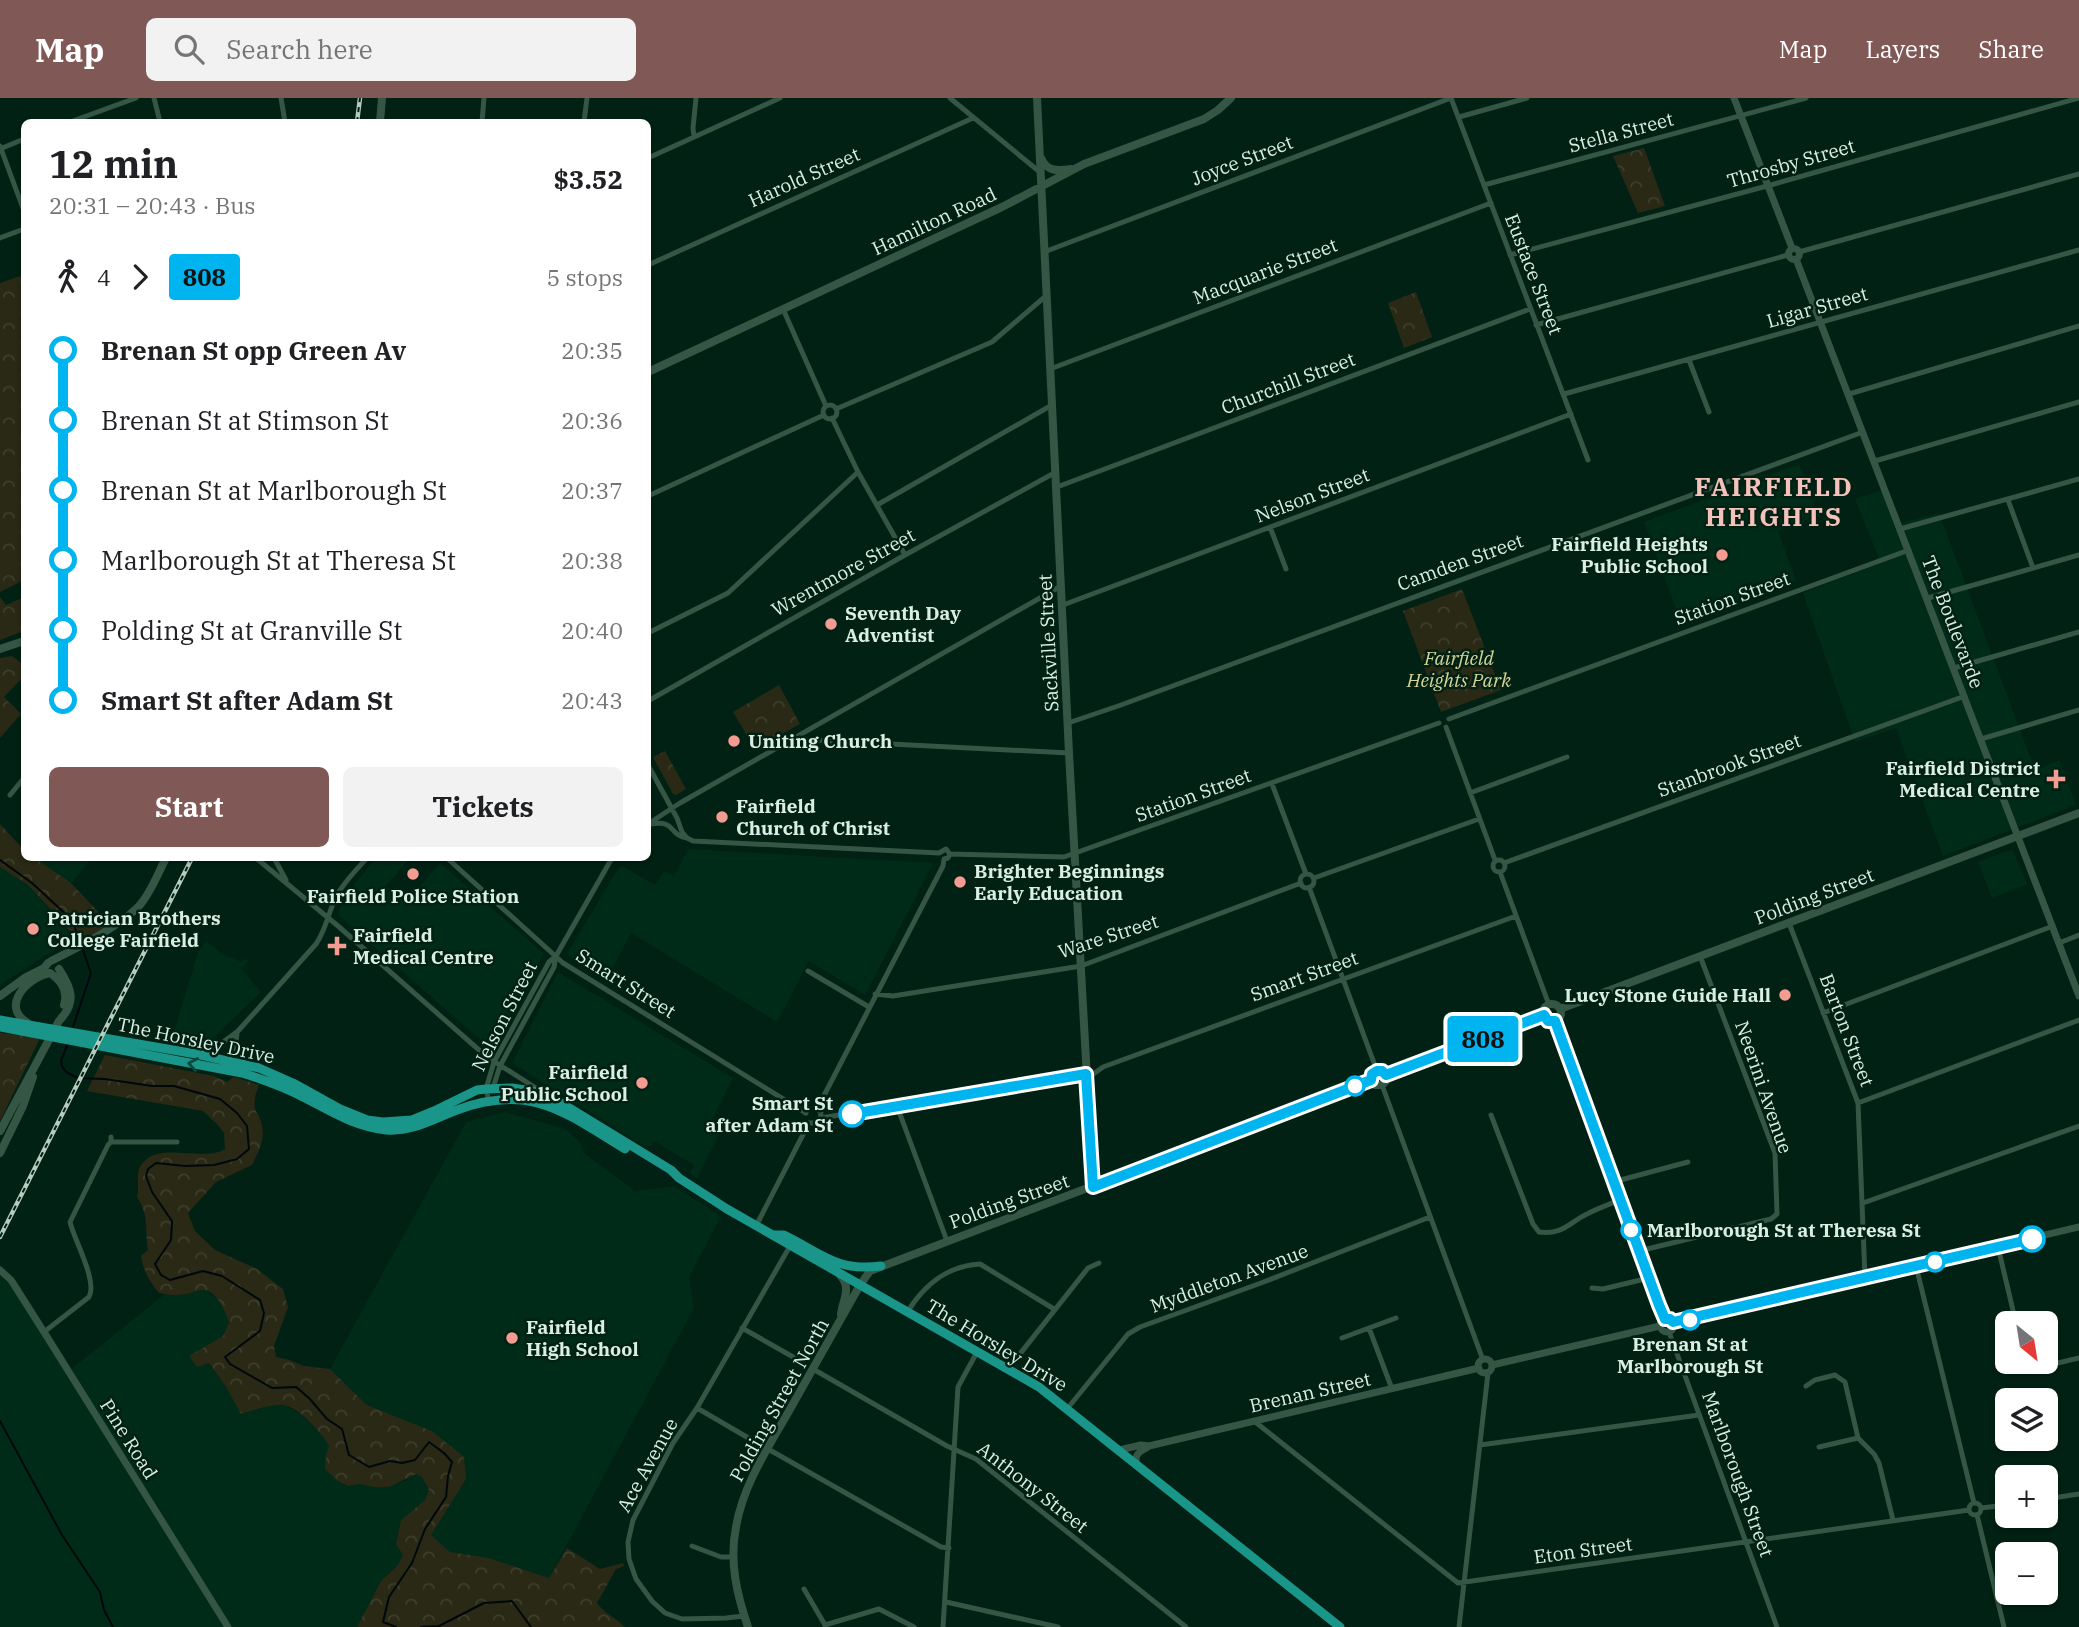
<!DOCTYPE html>
<html lang="en">
<head>
<meta charset="utf-8">
<style>
  :root { --surface:#fff; --page:#f2f2f2; --text:#202124; --muted:#757577; --accent:#805856 }
  body { margin:0; font-family:"IBM Plex Serif",serif; background:var(--page); color:var(--text); height:100vh; display:flex; flex-direction:column; font-size:26px; white-space:nowrap }
  * { box-sizing:border-box; margin:0 }
  p { font-size:23px; color:var(--muted) }
  .icon { flex:none; width:38px; height:38px; fill:none; stroke:currentColor; stroke-width:2; stroke-linecap:round; stroke-linejoin:round }
  .map { position:relative; flex:1; overflow:hidden }
  .drawer { position:absolute; left:21px; top:21px; width:630px; height:742px; display:flex; flex-direction:column; background:var(--surface); border-radius:10px; box-shadow:0 2px 5px #0004 }
  .drawer>* { flex:none }
  .badge { padding:0 14px; border-radius:5px; font-size:24px; line-height:46px }
  .needle { width:46px; rotate:150deg }
  .controls { position:absolute; left:1995px; top:1213px; display:grid; gap:14px }
  .controls a { display:grid; place-items:center; width:63px; height:63px; border-radius:10px; background:var(--surface); box-shadow:0 2px 5px #0004; font-size:35px }
  .map>.badge { position:absolute; translate:-50% -50%; box-shadow:0 0 0 4px #fff }
  .legs { display:flex; align-items:center; gap:10px; height:77px; padding:0 28px; font-size:23px }
  .legs p { margin-inline-start:auto }
  .headline { display:flex; align-items:center; justify-content:space-between; height:119px; padding:0 28px }
  h1 { font-size:38px; font-weight:800; line-height:52px }
  .primary-button { display:flex; gap:14px; margin-top:auto; padding:14px 28px }
  .primary-button a { flex:1; height:80px; border-radius:10px; background:var(--accent); color:#fff; font-size:28px; font-weight:800; line-height:80px; text-align:center }
  .primary-button a+a { background:var(--page); color:var(--text) }
  ul { padding:0 28px; list-style:none }
  li { display:flex; align-items:center; gap:24px; height:70px; font-size:26px }
  li i { display:grid; place-items:center; width:10px; height:100%; margin:0 9px; background:currentColor }
  li i::after { content:''; width:18px; height:18px; margin:-9px; border:5px solid; border-radius:50%; background:var(--surface) }
  li p { margin-inline-start:auto }
  li:first-child i { background:linear-gradient(#0000 50%,currentColor 0) }
  li:last-child i { background:linear-gradient(currentColor 50%,#0000 0) }
  header { display:flex; align-items:center; gap:42px; box-sizing:border-box; height:98px; padding:0 35px; background:var(--accent); color:#fff }
  header strong { font-size:33px }
  nav { display:flex; gap:38px; margin-inline-start:auto; font-size:24px }
  .search { width:490px; height:63px; background:var(--page); display:flex; align-items:center; gap:18px; box-sizing:border-box; padding:0 24px; border-radius:10px; color:var(--muted); font-size:26px }
  .map>svg:first-child { display:block }
  .built { fill:#002b19 }
  .park { fill:url(#park-crowns) }
  .lines { fill:none; stroke-linecap:round; stroke-linejoin:round }
  .stream { stroke:#00080c; stroke-width:2 }
  .minor { stroke:#355645; stroke-width:5 }
  .tertiary { stroke:#355645; stroke-width:7 }
  .secondary { stroke:#355645; stroke-width:8 }
  .primary { stroke:#199589; stroke-width:9 }
  .rail-casing { stroke:#b6ccc1; stroke-width:4.5 }
  .rail { stroke:#002113; stroke-width:2; stroke-dasharray:5; stroke-linecap:butt }
  .oneway { stroke:#094a3c }
  .line-1-casing { stroke:#fff; stroke-width:16 }
  .line-1 { stroke:#00b5ef; stroke-width:10 }
  .poi-dot { fill:#f59c92; stroke:#002113; stroke-width:2.5 }
  .stop-1-dot { fill:#fff; stroke:#00b5ef; stroke-width:3.5 }
  .labels { text-anchor:middle; dominant-baseline:central; stroke-width:5; stroke-linejoin:round; paint-order:stroke }
  .street-label { font-size:19px; fill:#dbeee4; stroke:#002113 }
  .poi-label { font-size:19px; font-weight:bold; fill:#dbeee4; stroke:#002113; text-anchor:start }
  .park-label { font-size:19px; font-style:italic; fill:#d6d599; stroke:#002113 }
  .stop-label { font-size:19px; font-weight:bold; fill:#dbeee4; stroke:#002113; text-anchor:end }
  .district-label { font-size:26px; font-weight:bold; letter-spacing:2px; fill:#f5c2bb; stroke:#002113 }
</style>
</head>
<body>
<header>
<strong>Map</strong>
<div class="search"><svg class="icon" aria-label="search" viewBox="0 0 24 24"><circle cx="10" cy="10" r="6"/><path d="M15 15l6 6"/></svg>Search here</div>
<nav><a>Map</a><a>Layers</a><a>Share</a></nav>
</header>
<div class="map">
<svg width="2079" height="1529" viewBox="0 0 2079 1529">
  <defs>
    <pattern id="park-crowns" width="20" height="18" patternUnits="userSpaceOnUse" patternTransform="scale(1.75)"><rect width="20" height="18" fill="#292915"/><path d="M2 6a3 3 0 1 1 6 0M12 15a3 3 0 1 1 6 0" fill="none" stroke="#3d3e2c"/></pattern>
  </defs>
  <rect width="100%" height="100%" fill="#002113"/>
  <path class="built" d="M1799 366 1818 417 1778 433 1796 482 1681 524 1644 424Z
    M1887 390 1900 425 1939 415 2035 672 2059 662 2076 707 1943 758 1896 630 1855 644 1803 495 1881 465 1855 401Z
    M688 751 933 765 865 897 809 863 777 924 631 835 607 881 569 858 568 854 619 769H624L655 787 664 773 674 778Z
    M2012 751 2027 786 1992 800 1978 764Z
    M35 760H92L71 785Z
    M376 760H410L386 788 405 805 440 765 542 854 543 857 493 949 490 950 338 817 343 800Z
    M0 769 28 787 71 836 63 846 0 887Z
    M206 843 222 856 242 864 245 860 248 863 241 871 261 894 206 947H199L169 940 174 934 198 854Z
    M558 874 733 980 710 1026 720 1034 697 1081 690 1076 694 1067 654 1043 650 1049 643 1047 512 965Z
    M505 1014 565 1031 580 1044 585 1056 635 1093 674 1088 721 1118 689 1179 694 1210 549 1480 489 1460 450 1454 430 1437 466 1381 432 1333 367 1307 330 1271 466 1024Z
    M0 1172 7 1178 69 1273 165 1196 183 1197 203 1192 207 1193 219 1202 225 1212 229 1226 223 1238 189 1259 208 1265 226 1289 241 1316 265 1309 285 1307 301 1317 318 1331 329 1347 326 1357 330 1374 338 1383 348 1388 360 1386 373 1389 405 1383 416 1376 422 1379 429 1392 425 1402 401 1422 396 1446 403 1457 397 1468 381 1483 357 1529H0Z"/>
  <path class="park" d="M1644 50 1665 108 1638 115 1613 58Z
    M20 178 24 188V482L0 494V185Z
    M1416 194 1432 239 1404 250 1388 205Z
    M1462 491 1501 592 1441 614 1403 513Z
    M0 499 6 507 24 499V533L0 542Z
    M12 558 24 567V578L4 599 21 616 0 640V560Z
    M779 587 800 626 755 651 733 614Z
    M665 653 686 691 676 697 673 696 653 659Z
    M0 726 24 752V760H35L71 785 110 826 70 852V834L63 825 28 787 0 769Z
    M0 935 33 938 39 942 0 1023Z
    M105 957 214 978 227 984 234 979 259 987C247 1017 262 1011 263 1035 263 1046 256 1058 252 1067L216 1084 188 1115 195 1133 215 1152 257 1171 283 1191 288 1209 274 1248 276 1259 289 1262 304 1268 330 1271 367 1307 432 1333 464 1359 466 1381 431 1437 450 1454 489 1460 549 1480 567 1450 600 1471 623 1465 624 1468 616 1471 597 1505C605 1516 616 1520 625 1529H357L381 1483 397 1468 403 1457 396 1446 401 1422 425 1402 429 1392 422 1379 416 1376 389 1389H373L360 1386 348 1388 338 1383 325 1371 326 1357 329 1347C320 1334 298 1307 281 1307 268 1307 254 1312 241 1316L226 1289 209 1265 197 1269 189 1258 223 1238 229 1225C226 1215 217 1192 203 1192 198 1192 192 1195 187 1196 178 1198 168 1197 159 1195 149 1183 144 1174 141 1158L148 1152C145 1132 149 1116 137 1099 140 1089 135 1076 141 1067 158 1042 203 1065 225 1051L224 1035 217 1026 203 1013 87 993Z"/>
  <g class="lines">
    <path class="stream" d="M0 762 32 785 72 822 80 843
      M73 929 91 875 83 852
      M68 945 61 963 62 968 66 974 78 980 105 981 152 988H174L220 1001 237 1015 247 1028 249 1051 237 1061 214 1067 185 1068 156 1065 148 1071 146 1078 152 1094 172 1123 171 1142 155 1166 161 1177 170 1182 203 1173 222 1178 260 1202 264 1215 260 1233 225 1259 230 1266 272 1290 296 1289 309 1300 327 1321 342 1331 349 1357 369 1369 390 1363 402 1365 415 1362 429 1344 444 1355 452 1364 448 1378 446 1399 425 1431 412 1465 389 1499 383 1524 396 1529
      M0 1323 62 1437 100 1494 104 1512 113 1529
      M421 1529 439 1528 484 1505 512 1503 531 1529"/>
    <path class="minor" d="M154 0 160 24
      M281 0 285 24
      M950 0 1041 75
      M1451 0 1588 362
      M1459 19 1527 0
      M70 24 136 0
      M482 24 484 0
      M584 24 587 0
      M694 39 693 30 696 0
      M0 48 24 113
      M0 51 24 41
      M648 60 780 0
      M1484 87 1806 0
      M0 140 24 131
      M1044 154 1451 0
      M1799 154 2079 76
      M1510 157 1767 88 2079 0
      M648 167 973 20
      M783 211 826 308
      M1536 227 1788 157
      M1689 262 1709 314
      M1050 271 1491 105
      M1564 296 2079 152
      M1849 296 2079 228
      M823 314a7 7 0 1 1 14 0a7 7 0 1 1-14 0Z
      M836 311 992 244 1047 197
      M832 320 858 374 905 457
      M1875 363 2079 304
      M1057 389 1530 211
      M648 398 824 317
      M2008 402 2033 470
      M877 407 1052 307
      M1270 429 1286 471
      M1900 431 2079 381
      M1928 500 2079 457
      M1063 507 1571 316
      M648 535 728 495 858 374
      M1954 570 2079 534
      M648 603 905 457 1056 374
      M1449 621 1909 452
      M1068 625 1121 607 1863 334
      M1446 629 1495 762
      M793 641 1069 655
      M1981 641 2079 612
      M648 667 677 720 682 734 687 740 693 743 939 755 946 751 950 756 1064 759 1439 625
      M1272 686 1306 776
      M1470 695 1567 659
      M10 697 24 680
      M648 726 680 705 1061 488
      M651 726C677 722 667 736 687 740
      M256 760 338 828 487 959 539 992
      M274 760 286 782
      M447 760 563 865 806 1015
      M1493 768a6 6 0 1 1 12 0a6 6 0 1 1-12 0Z
      M1504 765 1965 598
      M1500 774 1549 907
      M1300 783a7 7 0 1 1 14 0a7 7 0 1 1-14 0Z
      M1314 780 1479 721
      M1309 789 1377 973
      M1789 825 1858 1005 1865 1180
      M2059 845 2079 837
      M808 873 869 909
      M875 896 893 898 1081 868 1301 785
      M1823 915 2053 828
      M1555 923 1665 1221
      M237 936 235 950 244 965
      M200 955 214 951 238 933 316 846C326 832 328 815 336 799 343 785 356 772 367 760
      M1088 984 1092 977 1103 969 1516 818
      M1382 987 1483 1262
      M492 993 500 968 554 869 556 858
      M489 1003 486 991 494 964 549 864 556 858 612 760
      M1858 1005 2079 922
      M897 1008 947 1143
      M817 1011 943 768 944 761 948 760 950 756
      M1491 1017 1533 1126 1539 1134C1564 1137 1569 1124 1589 1115 1599 1110 1610 1106 1620 1102
      M821 1020 1086 976
      M809 1025H817L820 1022 821 1014 817 1011
      M111 1044H177
      M1613 1084 1688 1064
      M1863 1105 2079 1028
      M756 1128 809 1025
      M1998 1149 2016 1225
      M1639 1153 1771 1121 1777 1116 1775 1055 1700 858
      M1916 1168 1974 1405
      M1592 1190 1603 1191 1649 1180
      M908 1213C925 1186 947 1168 980 1166L1054 1211
      M742 1230 802 1264
      M1369 1230 1392 1291
      M44 1234 89 1199C98 1183 74 1142 70 1124L108 1047 111 1044V1039
      M1669 1234 1777 1529
      M1342 1240 1396 1220
      M2026 1264 2032 1269 2037 1270 2079 1260
      M813 1271 947 1348 976 1361 1186 1529
      M1008 1271 1088 1170 1099 1165
      M1806 1288 1815 1282 1835 1277 1845 1284 1858 1340 1874 1356 1879 1365 1893 1422
      M697 1310 757 1345
      M1067 1311 1128 1236 1140 1229 1261 1185 1430 1119
      M1254 1323 1458 1485 1969 1412
      M1480 1347 1699 1317
      M1819 1349 1858 1340
      M768 1351 941 1449 949 1450
      M2046 1401 2079 1396
      M1969 1411a6 6 0 1 1 12 0a6 6 0 1 1-12 0Z
      M1981 1410 2007 1407
      M1977 1417 2004 1529
      M692 1448 721 1459H734
      M804 1491 825 1527 879 1511 914 1529
      M946 1504 1058 1529
      M744 1518 726 1520 682 1521 665 1515 652 1503 636 1481 629 1461 628 1444 633 1422 673 1345 697 1310 790 1148
      M943 1529 958 1289 977 1254
      M1459 1529 1488 1275"/>
    <path class="tertiary" d="M1734 0 1792 150
      M1788.5 156a5.5 5.5 0 1 1 11 0a5.5 5.5 0 1 1-11 0Z
      M1796 161 2079 898
      M0 1172 11 1182 44 1234 228 1529
      M1660 1227a7 7 0 1 1 14 0a7 7 0 1 1-14 0Z
      M1673 1224 2079 1129
      M1478 1268a7 7 0 1 1 14 0a7 7 0 1 1-14 0Z
      M1492 1267 1660 1228
      M1119 1352 1141 1347 1149 1348 1479 1270
      M1137 1366C1133 1356 1141 1353 1148 1349"/>
    <path class="secondary" d="M1037 0 1069 655 1093 1089
      M380 24 382 0
      M1041 60C1047 74 1058 73 1071 71
      M648 274 1002 109 1084 66 1204 21 1218 12 1231 0
      M0 551 24 543
      M51 863C76 851 121 827 139 808 151 795 158 775 166 760
      M0 898 26 879 44 870 48 865
      M1543 915a9 9 0 1 1 18 0a9 9 0 1 1-18 0Z
      M1560 911 2079 715
      M28 925C0 909 26 880 50 875 62 883 68 894 64 907
      M1386 977 1544 917
      M1371 982 1375 987H1382L1386 983V977
      M1371 982 1372 976 1377 973H1382L1386 977
      M0 1033 59 923C77 904 72 891 59 871
      M0 1055 23 1008 33 979
      M840 1177C852 1190 843 1201 841 1216
      M748 1529C737 1497 729 1464 736 1429 743 1387 768 1350 789 1313 813 1271 836 1229 860 1187L870 1173 1371 982"/>
    <path class="primary" d="M0 922 196 956 259 970 293 985 340 1011 367 1022 383 1024 412 1022 434 1013 477 992 486 991 512 990 545 995 671 1072 679 1080 727 1111 1039 1289 1340 1529
      M0 929 242 975C265 982 286 990 307 1001 332 1014 356 1029 386 1032 412 1034 433 1021 457 1012 531 985 564 1014 625 1051
      M775 1137H784C821 1155 837 1174 881 1168"/>
    <defs>
      <path id="rail" d="M357 24 360 0
        M0 1139 192 760"/>
    </defs>
    <use href="#rail" class="rail-casing"/>
    <use href="#rail" class="rail"/>
  </g>
  <defs><path id="oneway-chevron" d="M-2-3.5L2.5 0L-2 3.5" fill="none" stroke-width="1.6" stroke-linecap="round" stroke-linejoin="round" transform="scale(1.75)"/></defs>
  <use class="oneway" href="#oneway-chevron" transform="translate(193 966) rotate(-170)"/>
  <g class="lines">
    <defs>
      <path id="line-1" d="M852 1016 1086 976 1093 1089 1371 982 1372 976 1377 973H1382L1386 977 1544 917 1548 923H1555L1659 1207 1665 1221H1670L1673 1224 2032 1141"/>
    </defs>
    <use href="#line-1" class="line-1-casing"/>
    <use href="#line-1" class="line-1"/>
  </g>
  <g class="poi-dot">
    <circle cx="1722" cy="457" r="7"/>
    <circle cx="831" cy="526" r="7"/>
    <circle cx="734" cy="643" r="7"/>
    <path d="M2052.5 670.5h7v7h7v7h-7v7h-7v-7h-7v-7h7z"/>
    <circle cx="722" cy="719" r="7"/>
    <circle cx="413" cy="776" r="7"/>
    <circle cx="960" cy="784" r="7"/>
    <circle cx="33" cy="831" r="7"/>
    <path d="M333.5 837.5h7v7h7v7h-7v7h-7v-7h-7v-7h7z"/>
    <circle cx="1785" cy="897" r="7"/>
    <circle cx="642" cy="985" r="7"/>
    <circle cx="512" cy="1240" r="7"/>
  </g>
  <g class="stop-1-dot">
    <circle cx="1355" cy="988" r="9"/>
    <circle cx="852" cy="1016" r="12"/>
    <circle cx="1631" cy="1132" r="9"/>
    <circle cx="2032" cy="1141" r="12"/>
    <circle cx="1935" cy="1164" r="9"/>
    <circle cx="1690" cy="1222" r="9"/>
  </g>
  <g class="labels">
    <g class="street-label">
      <text transform="translate(1621 34) rotate(-15)">Stella Street</text>
      <text transform="translate(1242 62) rotate(-21)">Joyce Street</text>
      <text transform="translate(1791 65) rotate(-16)">Throsby Street</text>
      <text transform="translate(804 79) rotate(-24)">Harold Street</text>
      <text transform="translate(934 123) rotate(-25)">Hamilton Road</text>
      <text transform="translate(1265 173) rotate(-21)">Macquarie Street</text>
      <text transform="translate(1534 176) rotate(69)">Eustace Street</text>
      <text transform="translate(1817 209) rotate(-16)">Ligar Street</text>
      <text transform="translate(1288 285) rotate(-21)">Churchill Street</text>
      <text transform="translate(1312 397) rotate(-21)">Nelson Street</text>
      <text transform="translate(1460 464) rotate(-20)">Camden Street</text>
      <text transform="translate(843 474) rotate(-29)">Wrentmore Street</text>
      <text transform="translate(1732 500) rotate(-20)">Station Street</text>
      <text transform="translate(1953 524) rotate(69)">The Boulevarde</text>
      <text transform="translate(1048 545) rotate(-93)">Sackville Street</text>
      <text transform="translate(1729 667) rotate(-20)">Stanbrook Street</text>
      <text transform="translate(1193 697) rotate(-20)">Station Street</text>
      <text transform="translate(1814 798) rotate(-21)">Polding Street</text>
      <text transform="translate(1108 838) rotate(-18)">Ware Street</text>
      <text transform="translate(1304 878) rotate(-20)">Smart Street</text>
      <text transform="translate(626 885) rotate(32)">Smart Street</text>
      <text transform="translate(504 918) rotate(-63)">Nelson Street</text>
      <text transform="translate(1847 932) rotate(69)">Barton Street</text>
      <text transform="translate(196 942) rotate(12)">The Horsley Drive</text>
      <text transform="translate(1764 989) rotate(71)">Neerini Avenue</text>
      <text transform="translate(1009 1103) rotate(-20)">Polding Street</text>
      <text transform="translate(1229 1180) rotate(-20)">Myddleton Avenue</text>
      <text transform="translate(997 1247) rotate(31)">The Horsley Drive</text>
      <text transform="translate(1310 1294) rotate(-13)">Brenan Street</text>
      <text transform="translate(779 1302) rotate(-61)">Polding Street North</text>
      <text transform="translate(129 1341) rotate(58)">Pine Road</text>
      <text transform="translate(647 1367) rotate(-61)">Ace Avenue</text>
      <text transform="translate(1738 1376) rotate(70)">Marlborough Street</text>
      <text transform="translate(1033 1389) rotate(38)">Anthony Street</text>
      <text transform="translate(1583 1452) rotate(-8)">Eton Street</text>
    </g>
    <g class="poi-label">
      <text x="1708" y="446" text-anchor="end">Fairfield Heights<tspan x="1708" dy="22">Public School</tspan></text>
      <text x="845" y="515">Seventh Day<tspan x="845" dy="22">Adventist</tspan></text>
      <text x="748" y="643">Uniting Church</text>
      <text x="2040" y="670" text-anchor="end">Fairfield District<tspan x="2040" dy="22">Medical Centre</tspan></text>
      <text x="736" y="708">Fairfield<tspan x="736" dy="22">Church of Christ</tspan></text>
      <text x="974" y="773">Brighter Beginnings<tspan x="974" dy="22">Early Education</tspan></text>
      <text x="413" y="798" text-anchor="middle">Fairfield Police Station</text>
      <text x="47" y="820">Patrician Brothers<tspan x="47" dy="22">College Fairfield</tspan></text>
      <text x="353" y="837">Fairfield<tspan x="353" dy="22">Medical Centre</tspan></text>
      <text x="1771" y="897" text-anchor="end">Lucy Stone Guide Hall</text>
      <text x="628" y="974" text-anchor="end">Fairfield<tspan x="628" dy="22">Public School</tspan></text>
      <text x="526" y="1229">Fairfield<tspan x="526" dy="22">High School</tspan></text>
    </g>
    <g class="park-label">
      <text x="1459" y="560">Fairfield<tspan x="1459" dy="22">Heights Park</tspan></text>
    </g>
    <g class="stop-label">
      <text x="833" y="1005">Smart St<tspan x="833" dy="22">after Adam St</tspan></text>
      <text x="1647" y="1132" text-anchor="start">Marlborough St at Theresa St</text>
      <text x="1690" y="1246" text-anchor="middle">Brenan St at<tspan x="1690" dy="22">Marlborough St</tspan></text>
    </g>
    <g class="district-label">
      <text x="1774" y="388">FAIRFIELD<tspan x="1774" dy="30">HEIGHTS</tspan></text>
    </g>
  </g>
</svg>
<div class="controls">
<a><svg class="needle" viewBox="-14 -14 28 28"><path d="M0-13l5 13h-10z" fill="#e53935"/><path d="M0 13l5-13h-10z" fill="#757577"/></svg></a>
<a><svg class="icon" aria-label="layers" viewBox="0 0 24 24"><path d="M12 4l9 5-9 5-9-5zM3 14l9 5 9-5"/></svg></a>
<a>+</a>
<a>−</a>
</div>
<b class="badge" style="left:1483px;top:941px;background:#00b5ef;color:#111">808</b>
<section class="drawer">
<div class="headline"><div><h1>12 min</h1><p>20:31 – 20:43 · Bus</p></div><b>$3.52</b></div>
<div class="legs"><svg class="icon" aria-label="walk" viewBox="0 0 24 24"><circle cx="13" cy="4" r="2"/><path d="M13 8l-2 6 4 7M11 14l-3 7M7 12l3-4h3l4 4"/></svg>4<svg class="icon" aria-label="forward" viewBox="0 0 24 24"><path d="M9 5l7 7-7 7"/></svg><b class="badge" style="background:#00b5ef;color:#111">808</b><p>5 stops</p></div>
<ul>
<li><i style="color:#00b5ef"></i><b>Brenan St opp Green Av</b><p>20:35</p></li>
<li><i style="color:#00b5ef"></i><span>Brenan St at Stimson St</span><p>20:36</p></li>
<li><i style="color:#00b5ef"></i><span>Brenan St at Marlborough St</span><p>20:37</p></li>
<li><i style="color:#00b5ef"></i><span>Marlborough St at Theresa St</span><p>20:38</p></li>
<li><i style="color:#00b5ef"></i><span>Polding St at Granville St</span><p>20:40</p></li>
<li><i style="color:#00b5ef"></i><b>Smart St after Adam St</b><p>20:43</p></li>
</ul>
<div class="primary-button"><a>Start</a><a>Tickets</a></div>
</section>
</div>
</body>
</html>
